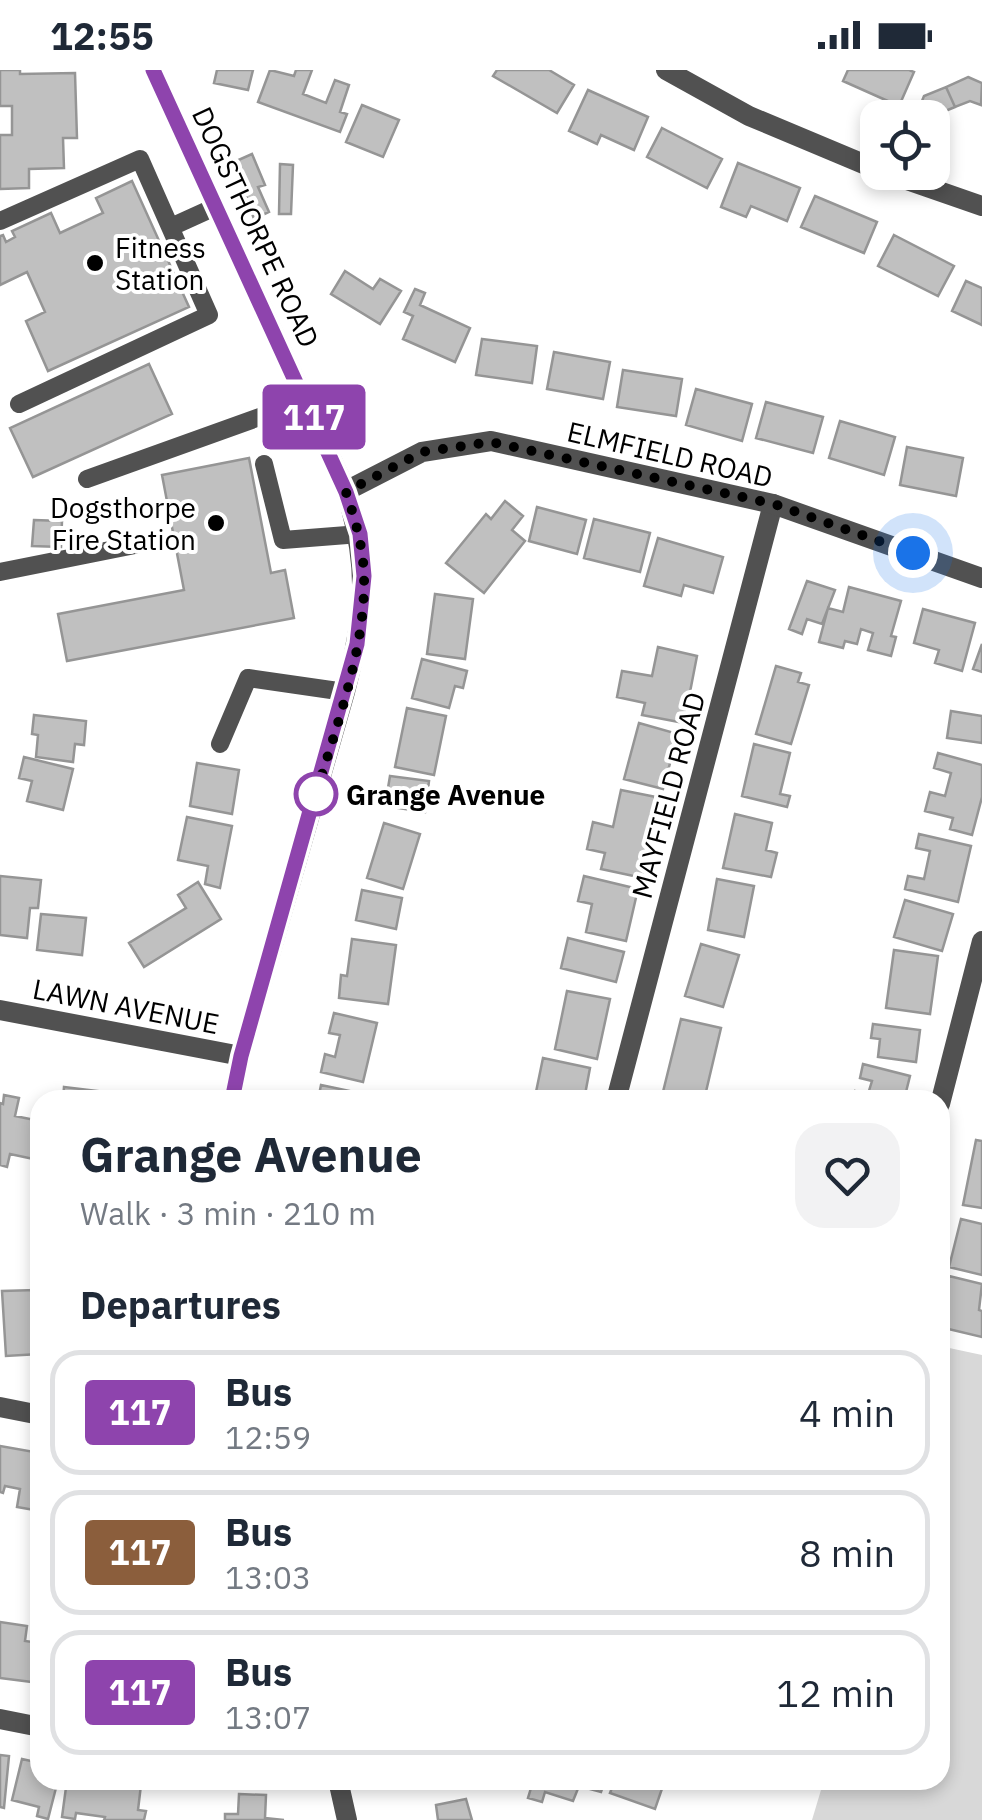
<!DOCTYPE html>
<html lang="en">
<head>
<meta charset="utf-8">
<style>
  :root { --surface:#fff; --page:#f2f2f3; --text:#1f2937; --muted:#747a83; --line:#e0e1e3 }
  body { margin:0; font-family:"IBM Plex Sans",sans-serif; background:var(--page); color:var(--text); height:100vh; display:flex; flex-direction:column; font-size:38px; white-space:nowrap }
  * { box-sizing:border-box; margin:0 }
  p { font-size:32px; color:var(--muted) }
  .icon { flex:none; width:55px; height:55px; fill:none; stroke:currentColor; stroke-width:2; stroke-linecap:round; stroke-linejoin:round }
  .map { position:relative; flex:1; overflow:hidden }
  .drawer { position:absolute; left:30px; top:1020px; width:920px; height:700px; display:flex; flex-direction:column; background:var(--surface); border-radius:30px; box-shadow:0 5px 15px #0003 }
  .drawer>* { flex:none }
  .badge { padding:0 20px; border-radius:8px; font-size:35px; line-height:65px }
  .tools { position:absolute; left:860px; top:30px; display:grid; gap:20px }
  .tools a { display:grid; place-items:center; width:90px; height:90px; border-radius:20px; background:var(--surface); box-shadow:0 5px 15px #0003; font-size:50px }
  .you { position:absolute; width:50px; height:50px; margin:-25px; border:8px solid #fff; border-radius:50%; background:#1a73e8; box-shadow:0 0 0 15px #1a73e833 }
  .map>.badge { position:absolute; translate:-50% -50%; box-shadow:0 0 0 5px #fff }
  h2 { padding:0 50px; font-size:38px; line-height:90px }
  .round { display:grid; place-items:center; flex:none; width:105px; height:105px; border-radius:30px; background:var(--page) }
  .headline { display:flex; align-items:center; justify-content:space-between; height:170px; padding:0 50px }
  h1 { font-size:48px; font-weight:800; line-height:75px }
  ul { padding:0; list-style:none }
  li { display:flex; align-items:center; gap:30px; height:125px; margin:0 20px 15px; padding:0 30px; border:5px solid var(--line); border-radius:30px }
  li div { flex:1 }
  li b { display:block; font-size:38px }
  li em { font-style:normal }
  li .badge { min-width:110px; font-weight:700; text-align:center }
  .status { display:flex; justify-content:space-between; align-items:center; height:70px; padding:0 50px; background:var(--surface); direction:ltr }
  .status svg { height:28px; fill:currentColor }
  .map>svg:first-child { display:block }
  .green { fill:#d8d8d8 }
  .building { fill:#c0c0c0; stroke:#959595; stroke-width:2.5 }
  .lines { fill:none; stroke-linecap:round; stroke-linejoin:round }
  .service { stroke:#515151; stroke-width:18 }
  .minor { stroke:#515151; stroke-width:20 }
  .tertiary { stroke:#515151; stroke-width:20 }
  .line-casing { stroke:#fff; stroke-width:22 }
  .line { stroke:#8e44ad; stroke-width:15 }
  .walk { stroke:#000; stroke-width:10; stroke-dasharray:0 18 }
  .poi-dot { fill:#000; stroke:#fff; stroke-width:4 }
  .stop-dot { fill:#fff; stroke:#8e44ad; stroke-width:5 }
  .labels { text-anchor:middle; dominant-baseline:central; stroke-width:8; stroke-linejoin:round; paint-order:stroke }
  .street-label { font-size:28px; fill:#000; stroke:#fff }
  .poi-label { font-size:28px; fill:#000; stroke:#fff; text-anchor:start }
  .stop-label { font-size:28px; font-weight:bold; fill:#000; stroke:#fff; text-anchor:start }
</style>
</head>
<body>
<div class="status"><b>12:55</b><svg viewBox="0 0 49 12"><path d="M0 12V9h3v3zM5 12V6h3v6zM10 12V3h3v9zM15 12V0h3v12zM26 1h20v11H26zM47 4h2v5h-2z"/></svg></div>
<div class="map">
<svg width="982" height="1750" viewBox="0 0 982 1750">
  <rect width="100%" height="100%" fill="#fff"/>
  <path class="green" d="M940 1276 982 1285V1750H812L824 1710H940Z"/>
  <path class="building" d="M0 0H20V4L75 3 77 68H63L64 98 29 99V118L0 119V65H12V36H0Z
    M217 0H253L248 20 214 13Z
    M270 0 294 6 296 0H312L303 24 326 33 335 10 349 15 340 42 347 44 340 62 258 32Z
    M497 0H549L574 15 557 43 493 6Z
    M848 0H909L914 2 899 36 843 11Z
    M968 7 982 13 981 35 970 31 955 37 946 17Z
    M946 17 955 37 938 44 934 54 932 48 916 46 924 26Z
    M588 20 648 47 634 80 601 65 597 74 569 61Z
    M362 35 399 50 383 87 346 72Z
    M662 58 722 89 707 118 647 87Z
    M252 84 265 115 258 117 269 142 254 149 234 92Z
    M738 93 800 118 787 151 751 136 746 147 721 137Z
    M280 94 293 95 291 144H279Z
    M132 111 189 237 48 301 26 251 45 242 27 202 0 215V166L3 165 6 172 15 167 12 161 51 143 60 163 103 143 96 128Z
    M815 126 877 152 864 183 801 157Z
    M894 165 954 196 938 226 878 196Z
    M345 201 373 219 380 209 401 221 380 254 331 224Z
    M966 211 982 218V255L952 241Z
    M415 219 425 223 420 235 470 258 455 292 403 269 413 246 404 242Z
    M482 269 537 276 532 313 476 305Z
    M554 282 610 292 603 329 547 319Z
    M149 294 172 344 33 407 10 358Z
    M623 300 682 309 676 346 617 337Z
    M696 319 752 334 742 371 686 355Z
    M766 332 823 347 813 383 756 368Z
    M840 351 895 367 884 405 829 388Z
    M907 377 963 388 956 426 900 415Z
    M249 388 271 503 285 500 294 548 67 591 58 544 184 520 162 405Z
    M505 431 523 446 512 460 525 471 484 523 446 493 486 444 491 449Z
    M537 437 586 450 577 484 529 471Z
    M594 449 650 463 640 502 584 488Z
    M34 450 62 451 61 477 32 476Z
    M658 468 723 487 713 523 684 515 681 526 644 516Z
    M807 511 835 520 822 554 807 549 802 564 789 559Z
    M849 517 901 531 891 566 896 567 891 586 868 580 873 563 861 559 857 574 845 571 843 578 819 572 828 538 843 542Z
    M435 524 473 529 465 589 427 584Z
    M923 539 975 553 962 601 935 593 939 580 914 573Z
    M982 574V602L973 599Z
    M658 577 697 586 684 653 642 645 645 633 617 627 622 601 652 606Z
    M422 589 467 601 463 618 455 616 449 638 412 628Z
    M776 596 801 603 798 612 809 615 791 674 756 664Z
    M407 638 446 646 434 705 395 697Z
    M951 641 982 646V673L947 668Z
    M34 645 86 651 84 675 75 674 73 692 36 687 38 665 32 664Z
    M639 653 678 664 663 719 624 709Z
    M754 674 790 683 780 724 790 726 787 737 742 726Z
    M938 683 982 695V727L972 765 950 759 953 748 925 741 930 722 945 726 951 703 934 698Z
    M24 687 73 699 63 740 27 731 32 711 19 708Z
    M197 693 239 700 232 744 190 736Z
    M390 706 429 711 425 742 385 736Z
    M621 720 661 728 643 808 601 799 605 783 587 779 593 752 613 757Z
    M735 744 772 753 766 780 777 783 771 807 723 798Z
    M187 747 232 756 220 818 205 814 208 796 178 790Z
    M384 753 420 764 403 819 367 808Z
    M919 764 971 776 958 832 905 819 908 806 924 809 930 781 916 778Z
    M0 806 41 810 38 838H30L27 868 0 865Z
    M584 806 638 819 626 871 586 862 592 834 578 831Z
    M717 809 754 816 744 867 708 860Z
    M198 812 221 849 144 897 129 873 186 838 178 825Z
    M362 820 402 828 396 859 356 850Z
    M905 830 953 844 942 881 894 867Z
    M41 844 86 848 82 885 37 880Z
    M568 868 624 882 616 912 561 898Z
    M352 869 396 875 388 934 339 928 341 905 347 906Z
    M701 874 739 885 723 937 685 926Z
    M894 880 938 886 930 944 886 938Z
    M567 921 610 929 597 989 555 979Z
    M334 943 377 953 363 1012 321 1002 325 984 335 987 340 965 329 963Z
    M681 949 721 958 704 1030H661Z
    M873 954 920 960 916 992 878 987 880 969 871 968Z
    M543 988 590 998 584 1030 536 1022Z
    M863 994 910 1006 904 1030H853L855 1021 868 1024 872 1011 860 1008Z
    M321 1015 359 1023 358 1030H318Z
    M64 1017 131 1025 130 1030H63Z
    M4 1025 19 1028 15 1046 40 1051 38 1090 10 1084 7 1097 0 1095V1033L3 1034Z
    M976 1070 982 1071V1138L963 1135Z
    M961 1149 982 1154V1205L949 1197Z
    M949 1206 982 1214 979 1240 982 1241V1267L940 1257V1240Z
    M36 1220 39 1284 6 1286 2 1221Z
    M0 1376 40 1383V1441L17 1437 20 1419 5 1416 3 1423 0 1422Z
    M0 1552 27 1556 25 1571 40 1573V1613L0 1608Z
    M0 1685 9 1686 4 1738 0 1737Z
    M22 1689 40 1693V1710H58L48 1749 37 1746 39 1737 12 1730Z
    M67 1710 141 1715 138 1740 146 1741 144 1750H104L105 1747 76 1743 75 1749 62 1747Z
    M513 1710H605L601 1722 579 1716 573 1731 545 1722 542 1732 528 1728 531 1718Z
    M615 1710H665L655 1739 610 1723Z
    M239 1724 266 1725 265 1748 284 1750H225V1744H238Z
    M466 1729 472 1750H438L436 1735Z"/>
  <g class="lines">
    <path class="service" d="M0 151 140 89 209 245 19 334
      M171 157 215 137
      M264 394 283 470 360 464
      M87 409 307 330
      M0 502 155 471
      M220 674 248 608 345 622"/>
    <path class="minor" d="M666 0 749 46 878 100
      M884 102 982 136
      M0 940 241 986
      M616 1030 773 434
      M940 1034 982 871
      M0 1337 40 1345
      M0 1649 40 1657"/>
    <path class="tertiary" d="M153 0 346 421C370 499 365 544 345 622L241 986 232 1030
      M346 421 422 382 491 371 773 434 982 508
      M338 1710 347 1750"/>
  </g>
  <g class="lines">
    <defs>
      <path id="line" d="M153 0 346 422 360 464 364 506 357 574 241 986 232 1030"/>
    </defs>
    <use href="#line" class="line-casing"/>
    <use href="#line" class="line"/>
    <path class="walk" d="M316 724 314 731C335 659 366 580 364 505 363 476 355 449 346 422L422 382 491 372 774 434 913 483"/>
  </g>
  <g class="poi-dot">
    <circle cx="95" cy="193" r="10"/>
    <circle cx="216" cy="453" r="10"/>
  </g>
  <circle class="stop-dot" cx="316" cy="724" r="20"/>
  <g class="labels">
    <g class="street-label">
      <text transform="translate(256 157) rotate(65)">DOGSTHORPE ROAD</text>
      <text transform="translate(670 384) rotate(13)">ELMFIELD ROAD</text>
      <text transform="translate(668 725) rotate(-75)">MAYFIELD ROAD</text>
      <text transform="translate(126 936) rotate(11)">LAWN AVENUE</text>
    </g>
    <g class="poi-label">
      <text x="115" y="177">Fitness<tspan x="115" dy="32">Station</tspan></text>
      <text x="196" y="437" text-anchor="end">Dogsthorpe<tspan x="196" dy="32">Fire Station</tspan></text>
    </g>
    <g class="stop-label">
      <text x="346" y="724">Grange Avenue</text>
    </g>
  </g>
</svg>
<div class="tools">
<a><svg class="icon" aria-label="locate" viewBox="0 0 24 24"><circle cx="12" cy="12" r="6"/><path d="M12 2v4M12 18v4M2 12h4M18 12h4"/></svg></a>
</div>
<div class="you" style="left:913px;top:483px"></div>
<b class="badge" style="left:314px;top:347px;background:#8e44ad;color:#fff">117</b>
<section class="drawer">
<div class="headline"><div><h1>Grange Avenue</h1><p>Walk · 3 min · 210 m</p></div><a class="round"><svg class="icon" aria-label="heart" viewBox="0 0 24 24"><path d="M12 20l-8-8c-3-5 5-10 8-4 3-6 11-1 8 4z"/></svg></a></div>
<h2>Departures</h2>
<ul>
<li><span class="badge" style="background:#8e44ad;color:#fff">117</span><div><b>Bus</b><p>12:59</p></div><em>4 min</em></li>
<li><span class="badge" style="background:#8b5e3c;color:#fff">117</span><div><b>Bus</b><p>13:03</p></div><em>8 min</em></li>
<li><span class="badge" style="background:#8e44ad;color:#fff">117</span><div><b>Bus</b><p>13:07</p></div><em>12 min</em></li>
</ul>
</section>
</div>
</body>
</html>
